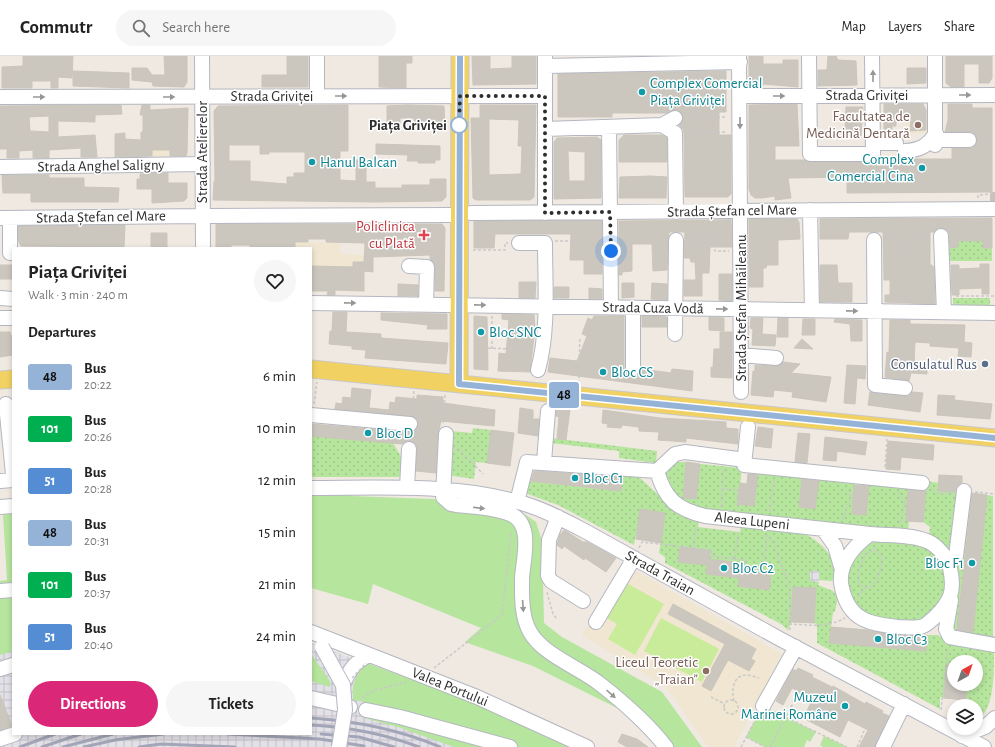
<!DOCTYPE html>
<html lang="en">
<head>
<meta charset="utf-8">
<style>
  :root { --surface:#fff; --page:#f6f6f6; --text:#222; --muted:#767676; --line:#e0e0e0; --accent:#db2777 }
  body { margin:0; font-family:"Alegreya Sans",sans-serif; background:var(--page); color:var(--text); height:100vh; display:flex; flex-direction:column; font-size:15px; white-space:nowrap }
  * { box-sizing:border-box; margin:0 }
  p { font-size:13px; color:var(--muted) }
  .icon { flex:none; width:22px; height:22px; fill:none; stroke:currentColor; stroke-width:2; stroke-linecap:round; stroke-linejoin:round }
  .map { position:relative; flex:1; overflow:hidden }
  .drawer { position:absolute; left:12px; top:191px; width:300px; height:488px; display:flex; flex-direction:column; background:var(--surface); border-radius:0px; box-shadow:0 2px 6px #0003 }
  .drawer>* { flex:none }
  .badge { padding:0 8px; border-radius:3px; font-size:14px; line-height:26px }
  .needle { width:26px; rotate:40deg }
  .controls { position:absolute; left:947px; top:599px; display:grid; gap:8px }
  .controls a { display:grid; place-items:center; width:36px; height:36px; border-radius:50%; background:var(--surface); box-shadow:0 2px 6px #0003; font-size:20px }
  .you { position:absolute; width:20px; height:20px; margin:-10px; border:3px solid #fff; border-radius:50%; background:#1a73e8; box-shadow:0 0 0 6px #1a73e833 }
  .map>.badge { position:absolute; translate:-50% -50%; box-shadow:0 0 0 2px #fff }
  h2 { padding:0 16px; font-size:15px; line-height:36px }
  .round { display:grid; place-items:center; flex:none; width:42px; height:42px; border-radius:21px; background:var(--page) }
  .overview { display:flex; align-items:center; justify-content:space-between; height:68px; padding:0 16px }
  h1 { font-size:19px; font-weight:600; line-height:30px }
  .action { display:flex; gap:8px; margin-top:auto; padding:8px 16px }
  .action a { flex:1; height:46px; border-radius:24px; background:var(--accent); color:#fff; font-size:16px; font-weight:600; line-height:46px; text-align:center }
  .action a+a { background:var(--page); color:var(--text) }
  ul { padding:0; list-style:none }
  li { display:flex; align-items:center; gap:12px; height:52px; padding:0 16px }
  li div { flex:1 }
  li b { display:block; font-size:15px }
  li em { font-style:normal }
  li .badge { min-width:44px; font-weight:700; text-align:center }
  header { display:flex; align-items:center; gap:24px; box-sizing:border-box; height:56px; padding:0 20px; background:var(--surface); border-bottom:1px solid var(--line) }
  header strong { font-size:19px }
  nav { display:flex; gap:22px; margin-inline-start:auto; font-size:14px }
  .search { width:280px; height:36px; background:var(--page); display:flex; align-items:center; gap:10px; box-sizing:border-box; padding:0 14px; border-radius:22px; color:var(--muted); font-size:15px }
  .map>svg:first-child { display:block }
  .industrial { fill:url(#industrial-grid) }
  .education { fill:#f0e6d1 }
  .grass { fill:#b6e59e }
  .park { fill:url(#park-dots); fill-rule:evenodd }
  .pitch { fill:#c9ec9a }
  .building { fill:#cbc7bf; stroke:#cbc5ba; fill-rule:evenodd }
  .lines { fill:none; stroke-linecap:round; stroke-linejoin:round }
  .minor-tunnel { stroke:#c8c4bd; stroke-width:14; stroke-dasharray:14 7; stroke-linecap:butt }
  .minor-casing { stroke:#b4b7c1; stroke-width:16 }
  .major-casing { stroke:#c9c9c9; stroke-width:19 }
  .path { stroke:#c9c9c9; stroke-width:1.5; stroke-dasharray:3 2; stroke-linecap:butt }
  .minor { stroke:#fff; stroke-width:14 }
  .major { stroke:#f2d163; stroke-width:17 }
  .rail { stroke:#a3a6b8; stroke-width:3 }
  .minor-bridge-casing { stroke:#b4b7c1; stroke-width:16; stroke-linecap:butt }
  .path-bridge { stroke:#c9c9c9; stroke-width:1.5; stroke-dasharray:3 2; stroke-linecap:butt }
  .minor-bridge { stroke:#fff; stroke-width:14 }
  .oneway { fill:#969696 }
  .line-casing { stroke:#fff; stroke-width:9 }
  .line { stroke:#95b3d7; stroke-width:6 }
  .walk { stroke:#2e2e2e; stroke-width:4; stroke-dasharray:0 7.2 }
  .culture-dot { fill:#0f9aa8; stroke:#fff; stroke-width:1.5 }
  .stop-dot { fill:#fff; stroke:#95b3d7; stroke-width:2 }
  .education-dot { fill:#8d6e63; stroke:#fff; stroke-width:1.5 }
  .health-dot { fill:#e0444e; stroke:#fff; stroke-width:1.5 }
  .service-dot { fill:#5c6f8a; stroke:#fff; stroke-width:1.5 }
  .labels { text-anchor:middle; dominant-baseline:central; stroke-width:3; stroke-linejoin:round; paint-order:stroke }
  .culture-label { font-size:15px; fill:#0d838f; stroke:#fff; text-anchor:start }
  .street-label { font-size:15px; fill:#2e2e2e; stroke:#fff }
  .education-label { font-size:15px; fill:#785e54; stroke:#fff; text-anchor:end }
  .stop-label { font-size:15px; font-weight:bold; fill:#2e2e2e; stroke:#fff; text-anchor:end }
  .health-label { font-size:15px; fill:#be3a42; stroke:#fff; text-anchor:end }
  .service-label { font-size:15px; fill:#4e5e75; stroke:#fff; text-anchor:end }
</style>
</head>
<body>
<header>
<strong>Commutr</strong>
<div class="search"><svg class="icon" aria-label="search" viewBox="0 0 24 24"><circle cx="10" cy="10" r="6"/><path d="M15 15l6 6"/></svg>Search here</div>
<nav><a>Map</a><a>Layers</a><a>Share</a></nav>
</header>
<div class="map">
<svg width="995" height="691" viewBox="0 0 995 691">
  <defs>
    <pattern id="industrial-grid" width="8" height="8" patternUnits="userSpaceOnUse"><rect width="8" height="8" fill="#e3e1e8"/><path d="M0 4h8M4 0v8" fill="none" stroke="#c3c1c7"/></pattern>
    <pattern id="park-dots" width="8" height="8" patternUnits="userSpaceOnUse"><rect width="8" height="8" fill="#b6e59e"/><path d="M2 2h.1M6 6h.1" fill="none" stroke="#9dc588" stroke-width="1.8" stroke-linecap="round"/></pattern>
  </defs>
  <rect width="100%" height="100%" fill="#efe9e1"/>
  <path class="industrial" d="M810 514 819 515V526L810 525Z
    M311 587 487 652 573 691H0V599L9 595H13V678H311Z"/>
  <path class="education" d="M916 46 923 47V50L927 54H931L930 77H905V48Z
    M151 76H170V101H152Z
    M295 186 340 187V198L364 199V235L335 234V239H327V235H311V192H295Z
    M625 509 782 598 734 691H708L666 631 582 579Z"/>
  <path class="grass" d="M311 438H350L351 440 458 444 520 455 536 466 542 485 544 567 562 581 662 636 702 691H658L633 660 533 610 465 586 481 572 373 528 368 548 311 532Z
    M13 457V595L0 599V525L7 524 3 459Z
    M311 598 330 625V631L311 625Z
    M367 607 487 652 573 691H454L401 672 364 662 366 646 353 644C352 625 355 621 367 607Z
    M763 650 816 676 810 686 807 684 804 691H765L746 681Z
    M824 680 847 691H823L820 689Z"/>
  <path class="park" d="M958 185H983L992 192V205H949V192L958 191Z
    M953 242H990V251H953Z
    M473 372 491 374 487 407 476 406 474 423 446 419 451 375 472 377Z
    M311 380 393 387 405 407 403 416 399 421H311Z
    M551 382 657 395 656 407 619 402V395L550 387Z
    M675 406H686L683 442 696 443 700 408 742 412 738 448 754 450 758 414 803 418 799 451 815 453 819 420 855 423 852 458 866 459 869 425 909 428 906 464 909 465 908 476 698 452 681 446 660 417Z
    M622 419 640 422 663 443 699 465 698 471 740 476 741 469C759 471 779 470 796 475 815 479 841 503 835 523L831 525 819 524V515H810V525L819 526 818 529 833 535 838 542 835 555 833 557 829 587 926 595 927 579H938L953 589 994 593C994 614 995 657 976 664V650H967V628H976V606H954V610H947L944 642 940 641V653L817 587V568L814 567 816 532 793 531 791 566 788 574 781 568 665 507V501L659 497 665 457 641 453 634 489 558 449 525 437 527 425 620 435ZM680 492 710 495 709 503 741 507 740 514 771 518 769 534 738 530 739 522 706 518 707 509 678 506Z
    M927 425 939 427 938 435 971 437 957 575 973 576 987 439 993 440V583L952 578 956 510 929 480 930 471 923 466Z
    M881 482 923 489 937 500 943 511 947 521 946 534 941 551 922 565H883L867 558 856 549 850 537 847 524 849 508 869 485Z"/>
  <path class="pitch" d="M623 525 664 548 635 599 608 583 617 568 603 560Z
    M661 562 719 593 702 626 644 595Z"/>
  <path class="building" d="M23 0H73L72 22 58 21V32H51V25H32V32H2V11L23 10Z
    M164 0H187V26L184 31 153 30 152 26 132 24V12H147L152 19H165Z
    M287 0H308V31H262V19H287Z
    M379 0H412V7H406V32L379 31Z
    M472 0H490V13L512 12V0H536V28L473 29Z
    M749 0H763V8H783V4H798V31L763 28V30H749Z
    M828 0H836L838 4 856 5 857 29 818 30V14H827Z
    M946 0H992V22L989 27H979V8H964V31H951L946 27Z
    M907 12H926V27L907 28Z
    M73 15 129 17V32L73 30Z
    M726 15V56H719V79H731V138L728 141H685L684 77 683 73 679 69 683 62 679 55 675 54 667 57H612V61H558V18Z
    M797 48 799 90H775V104H804L810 106H873L879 103H952V92H973L977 84 976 79 972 76H945L948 64V48H972V52H992V136L847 137V121L788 122 791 142 775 144V140L762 142H755L751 139 749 133V49Z
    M884 48H923L926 54V74L910 75 911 60H896V70H892V78H884Z
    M121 49 122 58 95 59V66L58 65V81L95 79 97 101H81V92L49 94V102H33V94L19 95V102H7V93H0V50ZM49 60V76L30 75 29 61Z
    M142 49H150V54L188 52 187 97 186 100H170V94H152V100L115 101V78L125 77V83L141 84V76H143V59H140Z
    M348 49V95H340V124L356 125V104H366V126H375V132H402V129H430V123H446V141L442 145 376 146 213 144 214 125H215L214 55 218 50ZM229 89H260V98H269V96H305V117H294V121H287V128L250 125V105H229Z
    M407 49 444 50 445 71 414 70V62H400V70H387V50Z
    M480 49H536L534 141 530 144H476L473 142 471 62H480ZM489 63 519 64 518 90H522L521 118 489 119Z
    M846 51H863L861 80 845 79Z
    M624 79H662L667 82V106H619V84Z
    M597 81 601 84V142L554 143V86L557 82ZM568 95 585 96V125H569Z
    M376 88 440 90V104H435V107H418V105H407L408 99 376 98Z
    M155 117H168V127H187V142L184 145 152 147V133H137V123H140V118Z
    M2 119H49V122H84V131L119 132 118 146H31V137H3Z
    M651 120 667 121 666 142H619L620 121Z
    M992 162V192H983V185H958V191L950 192 949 176 945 173 940 172 934 176H930V208L934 211 935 248 885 246V239H890V224H884L883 176H849L848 183H820V163Z
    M749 163H797L799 166 800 183 778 184V209H767L766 212H763V231H749Z
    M602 164V218H584V204H570L571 178H495L494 192H474V165Z
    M731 164 732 191H710L709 217H702V240H684V224H696L695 206H691L690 202H684L685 176H669L667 214 653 215 652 188H632V215L622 216V219H619V165Z
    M216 168H442L445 172 444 235H435V211L434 207 430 203V199L373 201V216L364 215V235L335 234V239H327L328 235H311V210L353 211V206H364L365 187 326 186V183H308V186H295V192H250V189H231V192H216Z
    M119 169H125L124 191 21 190 18 184V170Z
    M151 177H167V192H151Z
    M980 208H989V238H982V232L959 233V239H952L951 209H959V213L980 212Z
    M0 209H13V223H0Z
    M820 209H837L838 227H852V246H820Z
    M719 218H732V245L719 244Z
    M519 226H536L535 242H519Z
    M622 227H634V241L622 242Z
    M652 227 667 228V244L651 243Z
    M398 228 418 229V240H398Z
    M554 231H569V242H554Z
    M589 232 602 233V243H589Z
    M333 256H347L346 276 381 278V282L448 287 446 308 365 302 366 294 352 293V290L329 288 330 275H332Z
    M381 257 447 258V273H427L428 269 381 264Z
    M502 258 534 259 535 272 530 316 498 315 499 297 506 298 509 264 502 263Z
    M474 260 487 261 488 314 474 313Z
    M594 260H624V312L628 319 637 320 641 313 671 317 672 313 693 315 692 335 548 316 550 302 577 305 587 280 582 278 588 262 592 264Z
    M642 260 667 261V271H642Z
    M709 261 724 262V275L709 274Z
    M751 262H763L762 278 776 279 775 290 752 289 753 273 750 272Z
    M778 262H788V281H777Z
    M803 263H815V279H802Z
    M835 263 862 264V285H851L850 268 834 266Z
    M890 264H910V268L965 269 964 286 972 287 971 301 958 300 959 292 930 290V287L915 286 914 309H927V318L911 317 909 325 885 321 887 296 889 297Z
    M0 276H10L11 280H13V299L0 301Z
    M720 276H732V322L711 321V311L713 312 714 293H720Z
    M802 283 813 293 794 292Z
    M783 306 800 308 791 317 831 321 826 346 792 341 793 336 774 334 773 341 751 339 753 315H755V309L776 310Z
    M847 309 866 310 865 323 857 322 855 348 844 347Z
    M352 332 371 334 369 352 389 354 390 346 395 347 396 341 417 343V339L443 341V347L495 354 494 370 441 365 438 378 436 417 416 415 417 393 413 386 406 385 402 388 311 380V368L409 376 417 373 418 364 411 360 335 353 336 347 342 348 343 341 351 342Z
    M870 336 904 340H909L912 336 923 337 920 356 868 349Z
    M938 339 955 340 954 344 992 348 990 363 937 359Z
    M556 351 570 353 566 384 557 383 559 361 556 360Z
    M520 352 533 354V363H539L538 380 518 377Z
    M603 354 660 362 726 366V372L738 373V388L686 382V386L658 384 659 376 639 375V371L622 369 621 372 607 371 608 368 602 367Z
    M758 371 773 373 771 392 755 390Z
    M491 374 514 377 510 410 487 407Z
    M798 377 810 378 807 407 795 406Z
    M825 381 867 386 865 399 837 395 836 405 823 404Z
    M888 385 934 389 933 404 901 401 900 414 886 413Z
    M686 406 700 408 696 443 683 442Z
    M534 415 622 421 621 435 531 425Z
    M748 418 758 419 754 450 738 448 740 427 747 428Z
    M939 419 962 420V427L957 430 955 436 938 435Z
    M802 423 819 425 815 453 799 451Z
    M854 429 869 430 866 459 852 458Z
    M908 434 926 435 923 466 906 465Z
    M972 437 987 439 973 576 957 574Z
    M640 453 665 457 661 487 636 483Z
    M564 474 583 486H587L616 502 606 516 585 502 584 504 564 490 562 493 557 489 560 479Z
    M680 491 710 495 709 503 741 507 740 514 771 518 769 534 738 530 739 522 706 518 707 509 678 506Z
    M793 531 816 532 814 567 791 566Z
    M673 548 756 593 751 603 755 605 749 615 728 604 711 635 702 630 725 588 668 558Z
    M831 571 868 574 897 579H927L926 595 829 587Z
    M947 609 954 610V628H967L966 644 944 642Z
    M798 612 813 619 812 621 832 631 833 630 865 648 866 646 883 655 882 657 889 660 875 691H859L868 674 848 664 840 681 803 662 813 643 792 632 783 649 776 645 793 613 796 615Z
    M0 639 12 670 0 674Z
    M622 678 637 683 648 691H627L618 686Z"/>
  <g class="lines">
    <path class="minor-tunnel" d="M990 143H995"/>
    <defs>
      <path id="minor" d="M202 0 203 192
        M317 0V40
        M739 0 741 336
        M809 0 810 98H873L872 0
        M935 0V89
        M545 10 740 6
        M740 40 995 39
        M0 41 545 40
        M662 69 675 62
        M609 71 611 251
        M545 73 662 69 675 77 676 156
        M935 84H969
        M873 87H896
        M905 95C920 94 928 90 936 77
        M0 111 203 108
        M810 154 812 254
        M471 157 994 153
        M545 157V0
        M210 160 451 159
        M0 162 203 160
        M10 162V197H13
        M941 180 944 256
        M874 184 875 329 905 332
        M519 187H545C545 229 549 273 538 314
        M409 210 427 211 426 249
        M0 242 13 243
        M311 247 995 257
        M633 252V312
        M0 262H13
        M675 278 676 184
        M741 299 776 302
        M6 348 13 418
        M311 359 410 368
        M748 371 744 409 922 427
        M446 378 443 441 451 448 456 449C474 451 494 451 510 458 534 467 523 504 522 522 522 540 521 560 530 576 543 599 580 612 600 628 623 646 648 668 666 691
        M544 406 548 355
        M657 415C665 443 676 453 705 460L870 478
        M0 425 13 424
        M311 432C382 432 456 427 525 448 545 454 564 464 583 474L780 583 984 691
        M407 432 409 393
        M517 446 527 406 657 415 675 398 685 396 745 404
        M0 451 13 450
        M558 461 549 484 548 520 551 525 583 545
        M823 473 835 490 842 514
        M870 478C888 480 909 478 927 485 937 489 948 502 950 512 955 535 951 545 935 561 931 564 927 569 923 570 916 573 906 571 898 571 869 568 849 564 842 532 836 509 853 491 870 478Z
        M949 508 956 500 964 435
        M0 535 13 534
        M951 544 946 573 950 581 995 589
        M596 566 634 502
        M311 576 477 641 587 691
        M0 613 13 609
        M343 629C349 614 355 606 369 599
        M311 642 350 651
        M763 650 796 591
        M366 654 400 661 510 691
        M962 680 985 671 995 662
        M0 683 15 678
        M883 691 904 648"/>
      <path id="major" d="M311 313 995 382
        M0 324 13 323
        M459 328 460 0"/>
    </defs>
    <use href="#minor" class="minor-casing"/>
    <use href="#major" class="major-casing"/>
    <path class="path" d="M687 61H727
      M687 77 727 76
      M978 142V139L993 138
      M688 184H714L715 195H729
      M555 185H569
      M473 194H505V187H508
      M909 202V180H921
      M956 240H994
      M488 292 530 294
      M492 293V260
      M579 306 580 283
      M578 327 579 320
      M314 348 317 326
      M412 358 414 335
      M443 367 445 339
      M458 392 483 418
      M885 411 887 383
      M722 433 738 434 737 453
      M932 433 936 437 952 438
      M899 436 905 448 900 468
      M975 436 995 438
      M721 451 724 413
      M770 456 774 424
      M843 464 851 441 847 432
      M770 480 789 527 790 574
      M875 490V494L882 501C881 513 877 539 860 529 856 518 861 495 875 494
      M639 492 642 486 693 492 696 470
      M693 492 712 494 711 500 735 503 738 476
      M735 503 745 504 744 512 763 514 767 478
      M547 536 553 558 557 563
      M858 541 865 532
      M789 568C808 569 828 572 845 562
      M434 612 502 559 511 476
      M711 641 725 648
      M362 642 372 635 407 626
      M724 651a7 7 0 1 1 14 0a7 7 0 1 1-14 0Z
      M734 645C731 635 733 619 746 619 750 619 756 621 759 622
      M941 654 948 593
      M773 655 847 691
      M746 681 765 691
      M741 691 758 659
      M770 691 799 636
      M857 691 865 673"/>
    <use href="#minor" class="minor"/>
    <use href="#major" class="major"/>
    <path class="rail" d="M311 662C356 665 398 673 440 691
      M311 669C347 671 385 678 419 691
      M228 678 320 683 364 690
      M321 678 359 681 394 691
      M20 691 55 678
      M42 691 81 678
      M63 691 113 678
      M84 691 115 684 163 678
      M139 691 161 688 235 691"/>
    <defs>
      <path id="minor-bridge" d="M322 591 343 629 345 654 339 691"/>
    </defs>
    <use href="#minor-bridge" class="minor-bridge-casing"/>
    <path class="path-bridge" d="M352 622 366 607"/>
    <use href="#minor-bridge" class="minor-bridge"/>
  </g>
  <defs><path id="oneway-solid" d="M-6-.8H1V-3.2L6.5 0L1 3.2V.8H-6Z"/></defs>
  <g class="oneway">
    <use href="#oneway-solid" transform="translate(873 20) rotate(-90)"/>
    <use href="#oneway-solid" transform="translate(965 39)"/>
    <use href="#oneway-solid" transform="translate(341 40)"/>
    <use href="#oneway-solid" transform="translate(779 40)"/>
    <use href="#oneway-solid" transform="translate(39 41)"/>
    <use href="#oneway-solid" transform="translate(169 41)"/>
    <use href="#oneway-solid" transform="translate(740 67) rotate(90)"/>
    <use href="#oneway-solid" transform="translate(350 247) rotate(1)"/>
    <use href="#oneway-solid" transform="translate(480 249) rotate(1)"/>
    <use href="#oneway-solid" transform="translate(722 253) rotate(1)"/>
    <use href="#oneway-solid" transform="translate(852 255) rotate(1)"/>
    <use href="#oneway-solid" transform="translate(479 452) rotate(7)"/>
    <use href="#oneway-solid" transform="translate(523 550) rotate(86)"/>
    <use href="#oneway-solid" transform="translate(611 638) rotate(42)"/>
  </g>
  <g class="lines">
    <defs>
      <path id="line" d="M460 0 459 328 995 382"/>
    </defs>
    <use href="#line" class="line-casing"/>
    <use href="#line" class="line"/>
    <path class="walk" d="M459 69 460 40H545V157L610 156 611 195"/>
  </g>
  <g class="culture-dot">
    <circle cx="642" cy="36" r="4"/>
    <circle cx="312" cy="106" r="4"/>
    <circle cx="922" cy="112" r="4"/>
    <circle cx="481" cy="276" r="4"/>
    <circle cx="603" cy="316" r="4"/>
    <circle cx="368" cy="377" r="4"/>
    <circle cx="575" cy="422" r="4"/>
    <circle cx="972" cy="507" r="4"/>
    <circle cx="724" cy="512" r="4"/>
    <circle cx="878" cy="583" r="4"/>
    <circle cx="845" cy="650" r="4"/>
  </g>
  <circle class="stop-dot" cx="459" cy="69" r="8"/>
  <g class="education-dot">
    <circle cx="918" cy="69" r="4"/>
    <circle cx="706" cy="615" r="4"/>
  </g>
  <path class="health-dot" d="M422 173h4v4h4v4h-4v4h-4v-4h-4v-4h4z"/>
  <circle class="service-dot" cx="985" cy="308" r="4"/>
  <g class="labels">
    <g class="culture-label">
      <text x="650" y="27">Complex Comercial<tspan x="650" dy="17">Piața Griviței</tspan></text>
      <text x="914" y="103" text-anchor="end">Complex<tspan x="914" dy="17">Comercial Cina</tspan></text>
      <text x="320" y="106">Hanul Balcan</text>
      <text x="489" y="276">Bloc SNC</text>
      <text x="611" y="316">Bloc CS</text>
      <text x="376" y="377">Bloc D</text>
      <text x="583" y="422">Bloc C1</text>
      <text x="964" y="507" text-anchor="end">Bloc F1</text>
      <text x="732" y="512">Bloc C2</text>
      <text x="886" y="583">Bloc C3</text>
      <text x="837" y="641" text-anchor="end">Muzeul<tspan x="837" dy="17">Marinei Române</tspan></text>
    </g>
    <g class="street-label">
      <text x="867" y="39">Strada Griviței</text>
      <text x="272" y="40">Strada Griviței</text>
      <text transform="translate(202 96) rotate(-90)">Strada Atelierelor</text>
      <text transform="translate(101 110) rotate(-1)">Strada Anghel Saligny</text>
      <text transform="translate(732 155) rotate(-1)">Strada Ștefan cel Mare</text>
      <text transform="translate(101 161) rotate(-1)">Strada Ștefan cel Mare</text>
      <text transform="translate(653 252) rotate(1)">Strada Cuza Vodă</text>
      <text transform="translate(741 252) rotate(-90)">Strada Ștefan Mihăileanu</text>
      <text transform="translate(752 465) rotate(6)">Aleea Lupeni</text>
      <text transform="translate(660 517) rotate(29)">Strada Traian</text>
      <text transform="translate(450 631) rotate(22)">Valea Portului</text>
    </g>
    <g class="education-label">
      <text x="910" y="60">Facultatea de<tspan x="910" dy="17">Medicină Dentară</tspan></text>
      <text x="698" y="606">Liceul Teoretic<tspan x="698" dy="17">„Traian”</tspan></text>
    </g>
    <g class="stop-label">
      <text x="447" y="69">Piața Griviței</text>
    </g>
    <g class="health-label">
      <text x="415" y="170">Policlinica<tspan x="415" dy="17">cu Plată</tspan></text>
    </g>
    <g class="service-label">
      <text x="977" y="308">Consulatul Rus</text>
    </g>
  </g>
</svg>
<div class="controls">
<a><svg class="needle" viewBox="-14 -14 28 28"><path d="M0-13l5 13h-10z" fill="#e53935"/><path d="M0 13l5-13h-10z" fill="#767676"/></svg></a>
<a><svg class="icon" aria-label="layers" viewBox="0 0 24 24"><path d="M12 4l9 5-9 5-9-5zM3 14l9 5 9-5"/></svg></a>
</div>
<div class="you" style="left:611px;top:195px"></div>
<b class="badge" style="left:564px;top:339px;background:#95b3d7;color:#111">48</b>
<section class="drawer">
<div class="overview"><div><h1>Piața Griviței</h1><p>Walk · 3 min · 240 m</p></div><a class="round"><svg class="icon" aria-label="heart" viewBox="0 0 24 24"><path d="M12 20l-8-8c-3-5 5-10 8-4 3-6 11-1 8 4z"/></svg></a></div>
<h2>Departures</h2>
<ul>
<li><span class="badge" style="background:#95b3d7;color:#111">48</span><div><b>Bus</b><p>20:22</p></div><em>6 min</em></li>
<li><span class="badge" style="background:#00b050;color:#fff">101</span><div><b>Bus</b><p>20:26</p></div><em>10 min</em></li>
<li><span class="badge" style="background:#548dd4;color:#fff">51</span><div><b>Bus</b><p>20:28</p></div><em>12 min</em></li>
<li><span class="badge" style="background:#95b3d7;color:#111">48</span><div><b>Bus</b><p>20:31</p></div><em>15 min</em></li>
<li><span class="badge" style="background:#00b050;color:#fff">101</span><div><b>Bus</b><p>20:37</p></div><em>21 min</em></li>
<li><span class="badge" style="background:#548dd4;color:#fff">51</span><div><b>Bus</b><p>20:40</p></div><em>24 min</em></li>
</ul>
<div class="action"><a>Directions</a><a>Tickets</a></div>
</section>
</div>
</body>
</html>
